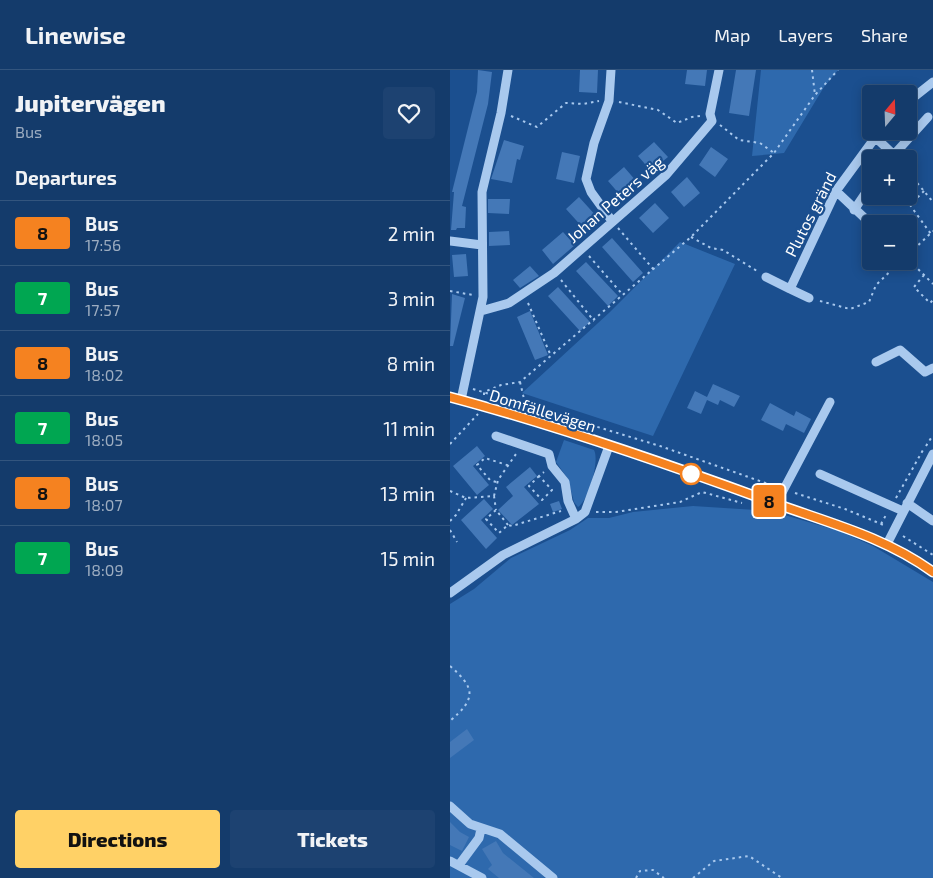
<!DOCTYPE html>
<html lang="en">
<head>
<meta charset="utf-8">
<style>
  :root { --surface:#143b6b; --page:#1d4271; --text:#f1f3f6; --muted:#9dadc1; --line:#33557e; --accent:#ffd166 }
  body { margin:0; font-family:"Exo 2",sans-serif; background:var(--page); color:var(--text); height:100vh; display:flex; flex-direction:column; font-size:19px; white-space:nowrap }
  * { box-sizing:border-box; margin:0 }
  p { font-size:16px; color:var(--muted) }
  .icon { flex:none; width:28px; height:28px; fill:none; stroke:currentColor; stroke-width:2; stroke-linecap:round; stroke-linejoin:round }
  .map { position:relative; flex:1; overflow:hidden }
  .details { display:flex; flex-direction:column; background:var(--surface); width:450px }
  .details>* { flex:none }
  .badge { padding:0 10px; border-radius:4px; font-size:18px; line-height:32px }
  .needle { width:32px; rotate:19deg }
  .buttons { position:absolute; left:412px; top:15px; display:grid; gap:10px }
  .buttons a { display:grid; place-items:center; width:55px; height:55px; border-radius:5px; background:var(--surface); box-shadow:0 2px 12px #0003,0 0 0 1px var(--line); font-size:25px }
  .map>.badge { position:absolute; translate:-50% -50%; box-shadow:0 0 0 2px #fff }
  h2 { padding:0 15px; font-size:19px; line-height:45px }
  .round { display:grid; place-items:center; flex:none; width:52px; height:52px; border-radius:5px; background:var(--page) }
  .summary { display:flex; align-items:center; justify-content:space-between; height:85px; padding:0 15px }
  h1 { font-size:24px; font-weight:800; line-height:38px }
  .action { display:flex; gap:10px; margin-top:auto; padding:10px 15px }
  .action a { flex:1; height:58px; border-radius:5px; background:var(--accent); color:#111; font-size:20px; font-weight:800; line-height:58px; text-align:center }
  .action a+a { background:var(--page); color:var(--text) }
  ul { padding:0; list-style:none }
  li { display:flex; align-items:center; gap:15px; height:65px; padding:0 15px; border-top:1px solid var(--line) }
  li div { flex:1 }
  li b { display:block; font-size:19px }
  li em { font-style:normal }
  li .badge { min-width:55px; font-weight:700; text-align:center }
  header { display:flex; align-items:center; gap:30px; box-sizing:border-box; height:70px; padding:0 25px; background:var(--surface); border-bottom:1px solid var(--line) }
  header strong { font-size:24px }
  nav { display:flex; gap:28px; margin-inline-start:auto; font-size:18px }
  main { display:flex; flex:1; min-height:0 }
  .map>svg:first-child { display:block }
  .green { fill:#2e69ad }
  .building { fill:#4478b7 }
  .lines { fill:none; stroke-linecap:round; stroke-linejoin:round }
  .path { stroke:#a9c9ee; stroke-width:2; stroke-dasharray:2.5 4; stroke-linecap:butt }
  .minor { stroke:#a9c9ee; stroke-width:9 }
  .line-casing { stroke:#fff; stroke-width:11 }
  .line { stroke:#f58220; stroke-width:8 }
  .stop-dot { fill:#fff; stroke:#f58220; stroke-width:2.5 }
  .labels { text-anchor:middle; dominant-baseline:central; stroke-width:4.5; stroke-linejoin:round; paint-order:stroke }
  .street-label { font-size:16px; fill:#fff; stroke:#1b4f8f }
</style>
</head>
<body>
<header>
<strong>Linewise</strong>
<nav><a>Map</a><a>Layers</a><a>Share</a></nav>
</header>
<main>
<section class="details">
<div class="summary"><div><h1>Jupitervägen</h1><p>Bus</p></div><a class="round"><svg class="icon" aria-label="heart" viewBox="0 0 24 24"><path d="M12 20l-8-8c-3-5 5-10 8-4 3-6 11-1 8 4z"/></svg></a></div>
<h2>Departures</h2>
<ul>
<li><span class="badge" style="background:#f58220;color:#111">8</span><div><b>Bus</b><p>17:56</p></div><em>2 min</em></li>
<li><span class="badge" style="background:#00a651;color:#fff">7</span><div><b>Bus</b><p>17:57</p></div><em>3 min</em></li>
<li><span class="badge" style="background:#f58220;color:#111">8</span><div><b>Bus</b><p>18:02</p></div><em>8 min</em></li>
<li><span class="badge" style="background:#00a651;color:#fff">7</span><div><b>Bus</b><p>18:05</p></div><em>11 min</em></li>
<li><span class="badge" style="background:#f58220;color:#111">8</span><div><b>Bus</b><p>18:07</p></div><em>13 min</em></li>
<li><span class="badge" style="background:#00a651;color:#fff">7</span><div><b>Bus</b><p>18:09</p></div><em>15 min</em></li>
</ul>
<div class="action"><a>Directions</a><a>Tickets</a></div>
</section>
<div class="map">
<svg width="483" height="808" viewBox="0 0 483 808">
  <rect width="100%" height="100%" fill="#1b4f8f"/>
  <path class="green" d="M311 0H388L374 17 334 83 302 86Z
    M230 172 285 194 203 366 72 323 160 242Z
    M114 370 144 380C150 391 138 432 128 437L124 432 118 409 106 392Z
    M243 436 321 441 389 461 423 476 483 512V808H0V534L24 519 61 488 120 460 138 448H159L183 442Z"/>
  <path class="building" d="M28 0 42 2 38 34 12 136 16 137 15 158H7L6 160H1L4 122H2L27 22Z
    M130 0H148L147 23 129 22Z
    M237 0H257L255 16 235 14Z
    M286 0H306L299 46 279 43Z
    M54 70 74 76 70 90 67 89 62 113 41 109Z
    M204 72 218 87 201 101 188 86Z
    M261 77 278 89 265 107 249 95Z
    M112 82 130 86 124 113 106 109Z
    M174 97 187 112 171 126 158 111Z
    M237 107 250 123 234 137 221 122Z
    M129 127 148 148 135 160 116 139Z
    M38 129H60L59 144 38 143Z
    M205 133 219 148 203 163 189 148Z
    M59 161 60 175 39 176V162Z
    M113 162 125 175 103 194 92 180Z
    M162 168 193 203 183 212 152 177Z
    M16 184 18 206 4 207 2 185Z
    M136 192 168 226 158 236 126 201Z
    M80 196 89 206 70 218 63 210Z
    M108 217 140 252 130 261 98 226Z
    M2 224 15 228 3 276H0Z
    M80 241 98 285 85 290 67 247Z
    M263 314 290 326 284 337 270 330 268 335 257 330 251 344 237 338 245 321 257 327Z
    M320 333 344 346 346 341 361 349 354 363 336 354 333 361 311 350Z
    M27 376 35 386 23 396 39 415 27 425 3 396Z
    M80 397 87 406 74 417 89 434 62 455 48 440 63 426 56 417Z
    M34 429 43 439 31 450 47 468 36 479 11 450Z
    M109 431 112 439 103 442 100 434Z
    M17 659 24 670 0 688V672Z
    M0 752 10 762 19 767 12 781 0 775Z
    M46 771 53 783 84 808H49L38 799 42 795 32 779Z"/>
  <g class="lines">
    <path class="path" d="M362 0 365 25
      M169 32 208 40 227 53 242 47 250 46
      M61 46 87 57 116 33 133 34 149 31
      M270 55 289 70 310 73 324 83
      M459 103 483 132
      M474 121 460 135 481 164
      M168 158 204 200
      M241 167 261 178 273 180 307 201
      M459 184 483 161
      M139 186 173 225
      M459 190 483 214
      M474 205 464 217 480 233 483 230
      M111 210 144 251
      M0 221 23 225
      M370 231 400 239 419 232 426 215 451 191
      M78 233 101 286
      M70 312 75 333
      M23 319 210 376 324 416
      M34 325V322L51 315 70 312 241 167 324 83 365 25 388 0
      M0 374 28 344
      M476 376 483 365
      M89 406 79 416 92 430 102 420 89 406 94 402
      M46 412 40 410 27 395 35 388 60 396
      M0 421 16 428 44 426 48 410 66 384
      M345 423 395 439 436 456
      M44 426 46 440
      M446 428 473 380
      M146 442H166L230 432 252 422 292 433
      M0 451 6 445 16 428
      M431 454 436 445
      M58 455 46 440 36 449 49 463 58 455 62 456 111 441
      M0 460 7 472
      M453 466 483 485
      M0 596C25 618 27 628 0 651
      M186 808 190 801 203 800 214 808
      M243 808 264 791 299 786 332 808"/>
    <path class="minor" d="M161 0 159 31 144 73 136 109 141 122 162 151
      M459 31 483 12
      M425 67 443 84
      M440 89 478 47
      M386 121 421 154
      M404 140 421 115
      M0 171 32 175
      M316 207 340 219 386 121 430 61
      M340 219 359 228
      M31 241 59 233 104 203 216 105 262 51 260 44 269 0
      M426 292 450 280 475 302 483 298
      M0 327C109 357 218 393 324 433 379 453 435 467 483 502
      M11 330 33 227 32 122 51 43 58 0
      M46 366 99 384 102 396 115 412 118 431 126 449
      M370 404 453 441
      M457 433 483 451
      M326 434 380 332
      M437 474 483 384
      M0 523 53 485 126 449 135 442 159 376
      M0 736 20 754 50 764 103 808
      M0 791 32 808
      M9 795 29 768 31 759"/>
  </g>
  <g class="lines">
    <defs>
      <path id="line" d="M0 327C109 356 218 394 324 433 379 453 435 467 483 502"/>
    </defs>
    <use href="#line" class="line-casing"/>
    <use href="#line" class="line"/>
  </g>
  <circle class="stop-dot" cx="241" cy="404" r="10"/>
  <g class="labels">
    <g class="street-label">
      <text transform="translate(165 129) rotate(-41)">Johan Peters väg</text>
      <text transform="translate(360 144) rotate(-63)">Plutos gränd</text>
      <text transform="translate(93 340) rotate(17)">Domfällevägen</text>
    </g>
  </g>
</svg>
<div class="buttons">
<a><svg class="needle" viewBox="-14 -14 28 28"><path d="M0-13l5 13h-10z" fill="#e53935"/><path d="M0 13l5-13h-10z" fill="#9dadc1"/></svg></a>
<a>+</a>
<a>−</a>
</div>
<b class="badge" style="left:319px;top:431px;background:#f58220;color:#111">8</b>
</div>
</main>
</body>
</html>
